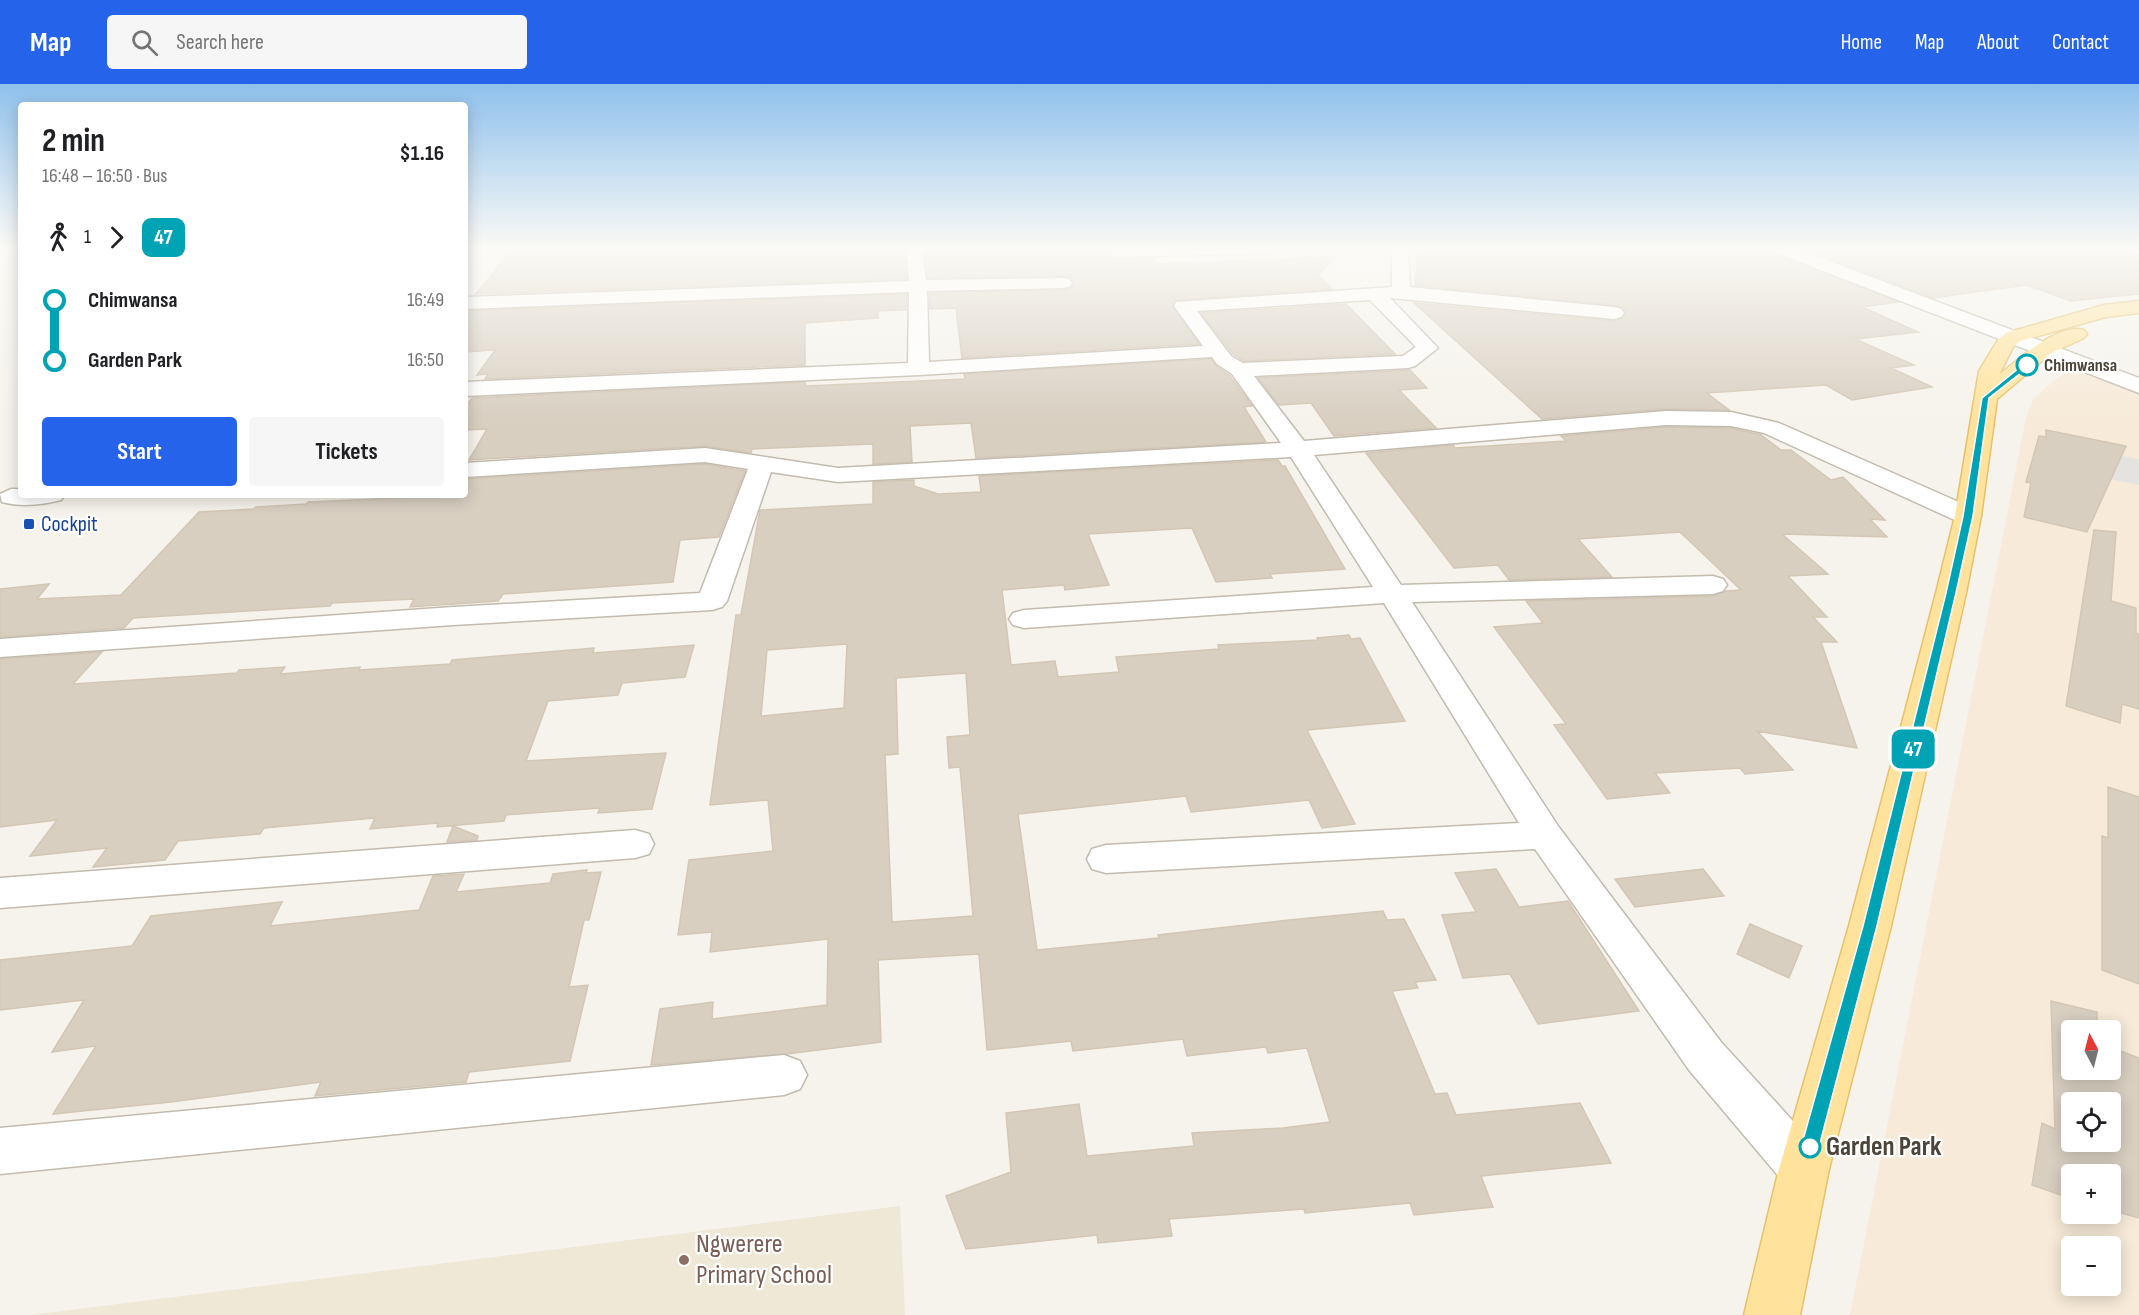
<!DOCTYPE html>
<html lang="en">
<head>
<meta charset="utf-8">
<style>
  :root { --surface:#fff; --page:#f6f6f6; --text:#202124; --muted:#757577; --accent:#2563eb }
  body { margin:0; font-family:"Sofia Sans Condensed",sans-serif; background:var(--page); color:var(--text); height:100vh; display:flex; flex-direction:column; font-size:22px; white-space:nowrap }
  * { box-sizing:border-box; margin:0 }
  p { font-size:20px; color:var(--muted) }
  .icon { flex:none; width:33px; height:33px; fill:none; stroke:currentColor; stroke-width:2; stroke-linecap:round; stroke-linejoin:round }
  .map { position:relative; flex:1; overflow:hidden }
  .details { position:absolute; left:18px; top:18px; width:450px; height:396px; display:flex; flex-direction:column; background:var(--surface); border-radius:6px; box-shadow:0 3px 15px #0003 }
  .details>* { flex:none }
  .badge { padding:0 12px; border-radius:9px; font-size:21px; line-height:39px }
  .needle { width:39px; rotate:353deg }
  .fabs { position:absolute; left:2061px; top:936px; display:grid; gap:12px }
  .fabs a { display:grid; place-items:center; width:60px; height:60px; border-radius:6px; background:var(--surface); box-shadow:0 3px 15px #0003; font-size:30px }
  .map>.badge { position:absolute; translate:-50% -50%; box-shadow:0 0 0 3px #fff }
  .legs { display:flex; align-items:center; gap:9px; height:66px; padding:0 24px; font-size:20px }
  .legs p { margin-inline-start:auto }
  .overview { display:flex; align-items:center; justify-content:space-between; height:102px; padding:0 24px }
  h1 { font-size:33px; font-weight:700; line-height:45px }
  .cta { display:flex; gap:12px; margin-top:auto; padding:12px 24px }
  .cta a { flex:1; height:69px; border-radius:6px; background:var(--accent); color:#fff; font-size:24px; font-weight:700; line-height:69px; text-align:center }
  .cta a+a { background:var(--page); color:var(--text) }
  ul { padding:0 24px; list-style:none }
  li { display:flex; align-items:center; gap:21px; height:60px; font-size:22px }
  li i { display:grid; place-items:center; width:9px; height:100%; margin:0 8px; background:currentColor }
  li i::after { content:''; width:15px; height:15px; margin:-8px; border:4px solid; border-radius:50%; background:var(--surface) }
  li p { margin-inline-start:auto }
  li:first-child i { background:linear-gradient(#0000 50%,currentColor 0) }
  li:last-child i { background:linear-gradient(currentColor 50%,#0000 0) }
  header { display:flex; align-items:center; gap:36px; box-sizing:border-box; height:84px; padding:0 30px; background:var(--accent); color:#fff }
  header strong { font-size:28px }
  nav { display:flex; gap:33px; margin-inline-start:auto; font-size:21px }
  .search { width:420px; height:54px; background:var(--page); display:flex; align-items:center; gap:15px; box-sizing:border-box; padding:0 21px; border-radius:6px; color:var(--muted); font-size:22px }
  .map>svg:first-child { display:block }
  .commercial { fill:#f7ead8; fill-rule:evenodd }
  .education { fill:#efe8d6 }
  .parking { fill:#e5e3e0 }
  .building { fill:#d8cfc1; stroke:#d3c7b4; stroke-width:1.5; fill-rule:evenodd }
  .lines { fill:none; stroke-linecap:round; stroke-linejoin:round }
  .minor-casing { stroke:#c2bbae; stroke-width:3 }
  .major-casing { stroke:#e6c16a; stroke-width:3 }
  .minor { fill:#fff; fill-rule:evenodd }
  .major { fill:#ffe39c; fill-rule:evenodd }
  .line-1 { fill:#00a3b4; stroke:#fff; stroke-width:1.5 }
  .stop-1-dot { fill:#fff; stroke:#00a3b4; stroke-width:3 }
  .transit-dot { fill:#1a4fb4; stroke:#fff; stroke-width:2 }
  .education-dot { fill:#8d6e63; stroke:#fff; stroke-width:2 }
  .labels { text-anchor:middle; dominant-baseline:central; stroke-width:4.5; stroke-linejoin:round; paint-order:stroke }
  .far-stop-label { font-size:18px; font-weight:bold; fill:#4b4439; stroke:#fff; text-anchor:start }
  .transit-label { font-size:22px; fill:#164399; stroke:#fff; text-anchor:start }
  .near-stop-label { font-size:27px; font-weight:bold; fill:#4b4439; stroke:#fff; text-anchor:start }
  .near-education-label { font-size:27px; fill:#785e54; stroke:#fff; text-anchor:start }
</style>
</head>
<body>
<header>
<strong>Map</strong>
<div class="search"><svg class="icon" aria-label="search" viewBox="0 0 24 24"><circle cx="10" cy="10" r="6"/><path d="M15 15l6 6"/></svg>Search here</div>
<nav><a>Home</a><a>Map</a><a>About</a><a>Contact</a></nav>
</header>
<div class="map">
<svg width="2139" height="1231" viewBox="0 0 2139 1231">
  <rect width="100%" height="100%" fill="#f6f3ec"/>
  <path class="commercial" d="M2072 282 2139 309V1231H1850L2026 334 2034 314ZM2072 946H2110V986H2072ZM2072 1018H2110V1058H2072ZM2072 1090H2110V1130H2072ZM2072 1162H2110V1202H2072Z"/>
  <path class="education" d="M900 1122 905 1231H30H31Z"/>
  <path class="parking" d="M2060 361 2139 375V401L2065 386Z"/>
  <path class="building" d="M522 164H904L907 195 476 210 510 168H519Z
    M924 164H1106L1112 174H1154L1155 180 1335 173 1318 191 1332 205 1176 216 1172 223 1199 260 962 274 956 224 930 225 929 209 1063 206 1071 204 1074 198 1069 193 1063 192 928 194Z
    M1425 164H1760L1898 218 1862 223 1918 248 1855 255 1914 281 1891 284 1932 303 1852 316 1826 301 1707 309 1729 326 1666 325 1542 335 1414 219 1614 237 1623 234 1626 228 1622 223 1614 221 1415 201 1418 167H1425Z
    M1802 164H2116L2139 171V210L2071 217 2026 201 1933 214Z
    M907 210 906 226 878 227V234L805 239V281L485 295 488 290 477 291 495 266 465 268V227Z
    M1346 220 1395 270 1244 277 1233 270 1201 229Z
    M1211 275 1216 282 1230 292 1252 322 1244 323 1266 358 976 374 971 339 910 342 912 378 873 380V360L752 365 751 369 705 362 469 376 487 345 465 346V324L472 314 805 298 806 302 965 295 964 290Z
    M1410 286 1427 304 1399 306 1436 344 1334 352 1311 319 1279 321 1258 294Z
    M1666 343 1731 344 1761 351 1781 366H1791L1831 396 1843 393 1885 436 1870 435 1887 453 1782 450 1828 490 1788 492 1827 533H1813L1837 558H1821L1857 664 1757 647 1793 686 1745 690 1740 684 1655 689 1670 709 1607 715 1554 641 1566 640 1494 543 1543 539 1526 517 1713 512 1726 507 1741 506 1680 448 1578 455 1612 493 1509 496 1498 481 1454 484 1366 369 1453 361 1455 364 1566 357 1561 352Z
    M2046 346 2126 362 2087 448 2024 433 2031 399 2026 398 2039 352 2046 353Z
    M1278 376 1282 382H1285L1345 485 1270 490 1272 494 1216 498 1192 444 1088 450 1109 501 1065 506 1064 501 1002 506 1011 581 1055 577 1058 593 1119 588 1116 573 1219 565 1218 561 1318 556 1317 554 1349 551 1351 555 1360 554 1405 637 1307 646 1355 740 1322 744 1309 716 1191 728 1186 712 1018 730 1037 866 1159 854 1158 851 1289 836 1383 827 1387 836 1404 835 1436 896 1415 898 1418 904 1392 907 1435 1010 1447 1009 1456 1031 1580 1019 1611 1079 1481 1092 1493 1123 1414 1131 1410 1119 1305 1129 1304 1125 1169 1135 1172 1152 1098 1159 1097 1151 966 1165 946 1112 1011 1088 1006 1029 1079 1020 1087 1072 1194 1062 1192 1049 1283 1044 1330 1038 1307 964 1268 969 1266 963 1187 972 1183 955 1073 967 1071 957 987 966 979 870 878 876 881 958 787 970 651 981 660 925 713 918 712 935 827 921 828 855 710 868 712 848 678 851 689 776 773 767 768 716 710 721 736 531H741L760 426 873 420V398L914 396V402L938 410 981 408 979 392ZM847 560 844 624 761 632 767 566ZM966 589 970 651 947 653 949 684 960 683 973 832 892 838 885 671 898 670 896 594Z
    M705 380 745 387 719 453 680 456 673 498 503 510 498 517 410 523 414 515 332 519 330 522 133 534 124 544 0 553V505L49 500 37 515 121 511 199 428 253 425 256 423 306 420 308 418 465 411V395Z
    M2094 446 2116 448 2111 517 2136 524V550H2139V625L2122 620 2120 639 2066 622Z
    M694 561 685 593 622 599 618 611 548 617 526 677 666 669 652 725 598 729 600 724 506 731 504 737 437 743 438 739 370 745 375 734 264 744 260 750 178 757 165 776 93 783 107 764 30 772 57 736 0 743V575L102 568 73 600 196 592 237 589 239 586 285 583 280 590 360 583 359 586 450 580 452 576 594 564 593 569Z
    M2108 703 2139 713V900L2102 886V752L2108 754Z
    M453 742 478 752 477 756 447 758Z
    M1496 785 1519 823 1568 817 1639 927 1538 940 1510 890 1463 894 1442 831 1476 828 1455 789Z
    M1703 785 1724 812 1635 823 1615 795Z
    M587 786 586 789 601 788 589 836H584L569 903 588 901 570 977 469 988 466 998 315 1012 321 998 171 1018 53 1030 96 962 52 968 84 916 0 926V876L132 862 151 832 282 818 270 842 419 826 433 792 464 790 456 808 550 799 553 790Z
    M1750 840 1802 862 1789 894 1737 870Z
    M2051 917 2097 928V946H2072V986H2110V963L2139 974V1134L2110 1126V1090H2072V1115L2032 1101 2042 1039 2055 1045ZM2072 1018H2110V1058H2072Z"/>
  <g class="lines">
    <defs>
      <path id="minor" d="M906 164H922L926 196 1063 194 1069 195 1072 199 1069 203 1063 204 927 207 929 278 1203 262 1174 222 1176 218 1392 203V164H1408L1410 203 1614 223 1621 225 1624 229 1621 233 1614 235 1390 214 1438 264 1415 282 1408 284 1254 292 1304 357 1666 327 1731 328 1779 339 1977 426 1981 432 1977 438 1968 440 1959 438 1764 349 1731 342 1666 341 1314 371 1401 501 1713 492 1723 495 1727 501 1723 507 1713 510 1412 518 1558 742 1721 958 1822 1069 1829 1085 1822 1101 1804 1108 1786 1101 1689 986 1535 765 1106 789 1092 785 1087 775 1092 765 1106 761 1519 739 1384 519 1024 544 1013 541 1009 535 1013 529 1024 526 1373 503 1291 373 838 398 771 388 727 517 722 523 712 526 453 541 0 573V555L453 523 700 509 748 385 705 378 465 393V379L705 364 838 384 1281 359 1232 290 1217 280 1212 273 919 291 465 312V298L908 279 909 208 465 225V213L909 197ZM1370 216 1416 263 1403 272 1243 279 1231 272 1197 227Z
        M1108 164H1292L1284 169 1118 173 1112 172Z
        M1772 164H1795L2139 294V309L1774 168Z
        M11 405H21V411H65L61 416C43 421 20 423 2 418L0 410Z
        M635 746 649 750 654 760 649 770 635 774 0 824V794Z
        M784 971 800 977 807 991 800 1005 784 1011 0 1090V1044Z"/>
      <path id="major" d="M2139 217V229L2106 233 2020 257 2013 263 2001 287 2000 290C2019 275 2058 239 2084 246L2087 250 2084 254 2051 269 1997 315 1981 432 1966 509 1891 842 1829 1085 1800 1231H1744L1779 1085 1849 842 1936 509 1955 432 1979 287 1998 256 2006 249 2104 221Z"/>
    </defs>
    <use href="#minor" class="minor-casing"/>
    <use href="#major" class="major-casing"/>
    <use href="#minor" class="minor"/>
    <use href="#major" class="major"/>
  </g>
  <linearGradient id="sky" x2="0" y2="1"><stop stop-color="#8fc1ec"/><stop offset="0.49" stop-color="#fbfaf6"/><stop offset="1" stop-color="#fbfaf6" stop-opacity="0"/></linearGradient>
  <rect width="2139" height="336" fill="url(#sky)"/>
  <path class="line-1" d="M2024 280 2031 281 1989 314 1973 432 1956 509 1877 842 1819 1063 1816 1069 1810 1071 1804 1069 1801 1063 1863 842 1946 509 1963 432 1982 314Z"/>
  <g class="stop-1-dot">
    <circle cx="2027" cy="281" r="10"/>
    <circle cx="1810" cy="1063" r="10"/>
  </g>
  <rect class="transit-dot" x="23" y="434" width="12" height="12" rx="3"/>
  <circle class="education-dot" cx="684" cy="1176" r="6"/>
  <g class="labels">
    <g class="far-stop-label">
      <text x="2044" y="281">Chimwansa</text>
    </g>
    <g class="transit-label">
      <text x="41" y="440">Cockpit</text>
    </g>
    <g class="near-stop-label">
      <text x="1826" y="1063">Garden Park</text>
    </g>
    <g class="near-education-label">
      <text x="696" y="1160">Ngwerere<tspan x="696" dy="31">Primary School</tspan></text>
    </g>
  </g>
</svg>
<div class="fabs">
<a><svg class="needle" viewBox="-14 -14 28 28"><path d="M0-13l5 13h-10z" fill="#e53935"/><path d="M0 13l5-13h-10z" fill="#757577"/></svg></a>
<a><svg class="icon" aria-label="locate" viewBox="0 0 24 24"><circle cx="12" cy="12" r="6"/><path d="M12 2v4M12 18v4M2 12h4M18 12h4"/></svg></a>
<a>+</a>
<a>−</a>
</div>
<b class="badge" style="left:1913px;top:665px;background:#00a3b4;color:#fff">47</b>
<section class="details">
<div class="overview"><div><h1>2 min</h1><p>16:48 – 16:50 · Bus</p></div><b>$1.16</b></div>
<div class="legs"><svg class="icon" aria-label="walk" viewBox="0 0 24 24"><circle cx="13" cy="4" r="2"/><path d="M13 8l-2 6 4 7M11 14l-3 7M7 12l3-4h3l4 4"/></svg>1<svg class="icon" aria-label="forward" viewBox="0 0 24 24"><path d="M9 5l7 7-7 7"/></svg><b class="badge" style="background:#00a3b4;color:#fff">47</b></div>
<ul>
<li><i style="color:#00a3b4"></i><b>Chimwansa</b><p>16:49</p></li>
<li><i style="color:#00a3b4"></i><b>Garden Park</b><p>16:50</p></li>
</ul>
<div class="cta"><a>Start</a><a>Tickets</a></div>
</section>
</div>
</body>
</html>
